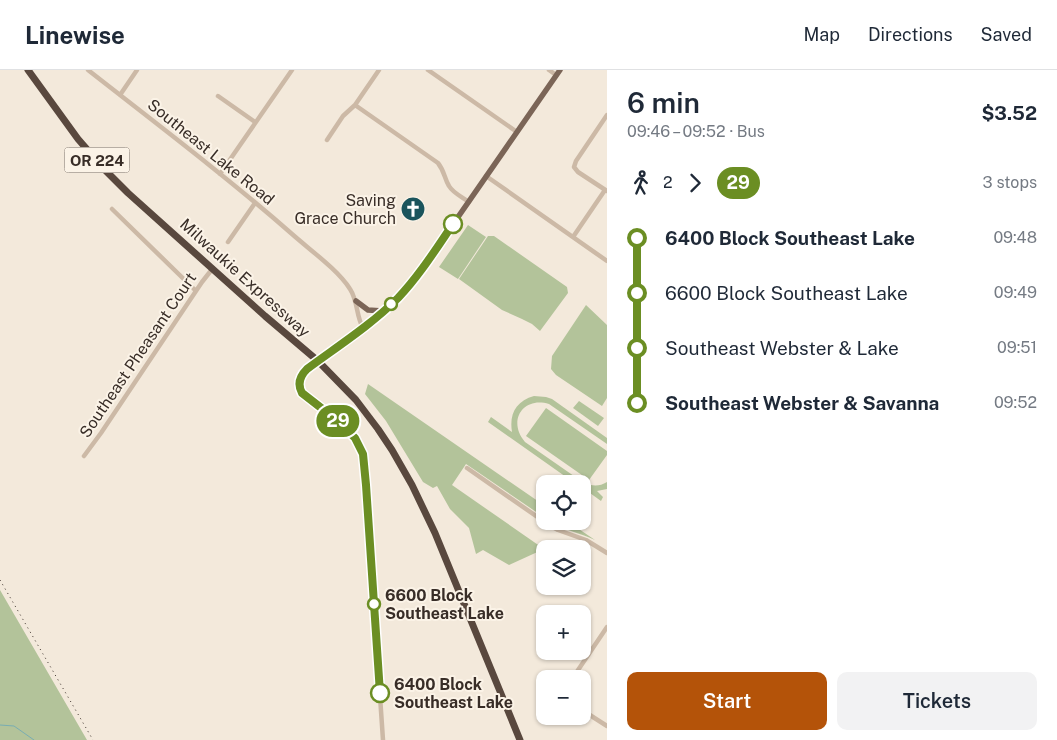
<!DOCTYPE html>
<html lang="en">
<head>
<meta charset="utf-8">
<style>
  :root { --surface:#fff; --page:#f2f2f3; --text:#1f2937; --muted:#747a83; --line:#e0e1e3; --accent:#b45309 }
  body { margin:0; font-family:"Public Sans",sans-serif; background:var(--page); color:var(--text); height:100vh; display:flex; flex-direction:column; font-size:19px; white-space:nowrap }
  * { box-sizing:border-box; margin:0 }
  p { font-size:16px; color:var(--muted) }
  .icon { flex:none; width:28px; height:28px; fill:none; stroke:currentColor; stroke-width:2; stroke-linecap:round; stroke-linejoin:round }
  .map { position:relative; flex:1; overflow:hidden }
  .drawer { display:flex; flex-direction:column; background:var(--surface); width:450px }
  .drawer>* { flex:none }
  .badge { padding:0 10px; border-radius:16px; font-size:18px; line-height:32px }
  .tools { position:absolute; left:536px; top:405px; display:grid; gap:10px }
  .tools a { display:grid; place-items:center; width:55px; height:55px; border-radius:10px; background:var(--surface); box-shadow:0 1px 4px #0004; font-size:25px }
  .map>.badge { position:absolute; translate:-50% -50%; box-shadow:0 0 0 2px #fff }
  .legs { display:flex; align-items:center; gap:8px; height:55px; padding:0 20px; font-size:16px }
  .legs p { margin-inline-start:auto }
  .summary { display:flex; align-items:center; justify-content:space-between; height:85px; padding:0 20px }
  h1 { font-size:28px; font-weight:600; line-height:38px }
  .primary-button { display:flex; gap:10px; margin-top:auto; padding:10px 20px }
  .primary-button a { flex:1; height:58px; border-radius:10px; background:var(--accent); color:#fff; font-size:20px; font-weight:600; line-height:58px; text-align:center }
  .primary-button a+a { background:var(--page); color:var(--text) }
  ul { padding:0 20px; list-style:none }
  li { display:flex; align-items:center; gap:18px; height:55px; font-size:19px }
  li i { display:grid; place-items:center; width:8px; height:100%; margin:0 6px; background:currentColor }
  li i::after { content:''; width:12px; height:12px; margin:-6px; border:4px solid; border-radius:50%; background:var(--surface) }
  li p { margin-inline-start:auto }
  li:first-child i { background:linear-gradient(#0000 50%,currentColor 0) }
  li:last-child i { background:linear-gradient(currentColor 50%,#0000 0) }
  header { display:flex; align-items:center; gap:30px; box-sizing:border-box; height:70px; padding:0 25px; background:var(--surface); border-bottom:1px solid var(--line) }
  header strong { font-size:24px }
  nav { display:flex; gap:28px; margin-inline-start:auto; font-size:18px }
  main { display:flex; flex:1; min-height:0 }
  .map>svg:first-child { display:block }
  .green { fill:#b3c39a }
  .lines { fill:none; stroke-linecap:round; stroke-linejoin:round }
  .stream { stroke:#78adb2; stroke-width:1 }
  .minor { stroke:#ccb9a6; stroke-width:4.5 }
  .major { stroke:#7b6557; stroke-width:5.5 }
  .highway { stroke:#59483e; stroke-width:7 }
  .rail { stroke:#382d27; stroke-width:1; stroke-dasharray:1 4; stroke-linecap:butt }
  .line-1-casing { stroke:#fff; stroke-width:11 }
  .line-1 { stroke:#6b8e23; stroke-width:8 }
  .stop-1-dot { fill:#fff; stroke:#6b8e23; stroke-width:2.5 }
  .labels { text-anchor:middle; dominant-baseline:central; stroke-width:4; stroke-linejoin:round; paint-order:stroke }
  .shield { fill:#fbf3e7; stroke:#726861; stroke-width:1 }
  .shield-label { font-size:15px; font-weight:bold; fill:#382d27 }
  .street-label { font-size:16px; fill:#382d27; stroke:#fbf3e7 }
  .poi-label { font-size:16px; fill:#382d27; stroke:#fbf3e7; text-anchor:end }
  .stop-label { font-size:16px; font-weight:bold; fill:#382d27; stroke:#fbf3e7; text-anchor:start }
</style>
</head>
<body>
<header>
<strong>Linewise</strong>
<nav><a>Map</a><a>Directions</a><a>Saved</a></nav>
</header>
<main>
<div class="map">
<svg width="607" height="670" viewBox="0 0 607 670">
  <rect width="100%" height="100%" fill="#f3e9db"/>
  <path class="green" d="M468 155 486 167 458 209 439 197Z
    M488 166H494L567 217 568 223 540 261 532 254 522 249 502 240 459 209Z
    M586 235 607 255V328L602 336 556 305 551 299 552 286Z
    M368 314 545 436V448L466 394 452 415 544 479 509 495 483 480 476 484 469 458 450 439 437 416 433 418 423 412 386 351 365 324Z
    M534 326 546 327 552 329 607 368V374L549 334C523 326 507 351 525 372L584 413C592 416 599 417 607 412V419L597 421 603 427 601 431 583 418 582 414H576L488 352 491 347 512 362C509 344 516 331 534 326Z
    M579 331 604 348 598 356 573 338Z
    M546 338 607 381V385L589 410 526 366Z
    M550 451H567L595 470C580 463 563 460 550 451Z
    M0 520 87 670H0Z"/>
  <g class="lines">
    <path class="stream" d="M0 655 14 656 34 670"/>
    <path class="minor" d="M88 0C157 54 227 107 292 164 310 180 338 200 350 219 358 231 356 246 363 258
      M428 0 517 62
      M549 0 556 5
      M120 25 137 0
      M218 26 255 52
      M355 35 438 93C445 102 444 108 449 116 453 123 462 127 469 132
      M607 45 576 91 574 97 578 102 607 121
      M327 70 343 46 355 35 379 0
      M220 104 292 0
      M486 106 607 191
      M112 139 196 221
      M573 167 605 120
      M228 172 255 133
      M318 291 302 305 299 310 300 320 305 326 338 351 352 364 361 378 364 392 383 670
      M84 386 101 363 202 212 213 198
      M467 398 549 455 558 460 586 470 607 483
      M572 609 607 557
      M582 640 607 656"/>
    <path class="major" d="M356 231 368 240 383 241
      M318 291 375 248 390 235 406 218 440 173 560 0"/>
    <path class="highway" d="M28 0 78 69 105 100 128 123 265 246 318 291 356 330 378 359 392 380 412 415 435 463 520 670"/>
    <path class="rail" d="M0 510 93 670"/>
  </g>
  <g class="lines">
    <defs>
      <path id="line-1" d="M380 623 366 415 363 384 355 368 338 351 302 323C297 314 300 306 307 299 338 276 371 255 398 228 419 206 436 179 453 154"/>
    </defs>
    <use href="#line-1" class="line-1-casing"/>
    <use href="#line-1" class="line-1"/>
  </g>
  <defs>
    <symbol id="church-disc" viewBox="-11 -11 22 22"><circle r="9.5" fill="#1a545c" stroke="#fbf3e7"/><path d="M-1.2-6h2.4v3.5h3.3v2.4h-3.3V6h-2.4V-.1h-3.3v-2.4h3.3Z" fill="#fff"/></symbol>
  </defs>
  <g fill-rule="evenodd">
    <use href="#church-disc" x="399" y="125" width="28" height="28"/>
  </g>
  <g class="stop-1-dot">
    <circle cx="453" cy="154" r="9"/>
    <circle cx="391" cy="234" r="6"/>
    <circle cx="374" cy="534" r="6"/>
    <circle cx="380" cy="623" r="9"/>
  </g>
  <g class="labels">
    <rect class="shield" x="64.5" y="77.5" width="65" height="25" rx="4"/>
    <g class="shield-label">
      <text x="97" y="90">OR 224</text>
    </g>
    <g class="street-label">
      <text transform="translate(211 82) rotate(39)">Southeast Lake Road</text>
      <text transform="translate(245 208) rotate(42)">Milwaukie Expressway</text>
      <text transform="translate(138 285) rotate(-56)">Southeast Pheasant Court</text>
    </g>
    <g class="poi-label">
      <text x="396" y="130">Saving<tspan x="396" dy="18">Grace Church</tspan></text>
    </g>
    <g class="stop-label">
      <text x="385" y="525">6600 Block<tspan x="385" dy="18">Southeast Lake</tspan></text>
      <text x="394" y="614">6400 Block<tspan x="394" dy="18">Southeast Lake</tspan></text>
    </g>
  </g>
</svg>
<div class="tools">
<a><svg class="icon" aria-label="locate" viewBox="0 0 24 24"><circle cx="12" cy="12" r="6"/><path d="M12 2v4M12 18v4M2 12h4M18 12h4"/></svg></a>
<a><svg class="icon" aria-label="layers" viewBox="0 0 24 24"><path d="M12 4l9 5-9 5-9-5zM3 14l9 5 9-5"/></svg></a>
<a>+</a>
<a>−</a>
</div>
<b class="badge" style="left:338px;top:351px;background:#6b8e23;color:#fff">29</b>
</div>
<section class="drawer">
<div class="summary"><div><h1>6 min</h1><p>09:46 – 09:52 · Bus</p></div><b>$3.52</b></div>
<div class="legs"><svg class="icon" aria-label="walk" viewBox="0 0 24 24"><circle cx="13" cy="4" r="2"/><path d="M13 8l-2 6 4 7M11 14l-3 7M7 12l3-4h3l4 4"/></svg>2<svg class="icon" aria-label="forward" viewBox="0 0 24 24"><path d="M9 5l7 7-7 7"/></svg><b class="badge" style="background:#6b8e23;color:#fff">29</b><p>3 stops</p></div>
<ul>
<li><i style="color:#6b8e23"></i><b>6400 Block Southeast Lake</b><p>09:48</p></li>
<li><i style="color:#6b8e23"></i><span>6600 Block Southeast Lake</span><p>09:49</p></li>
<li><i style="color:#6b8e23"></i><span>Southeast Webster &amp; Lake</span><p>09:51</p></li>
<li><i style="color:#6b8e23"></i><b>Southeast Webster &amp; Savanna</b><p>09:52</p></li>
</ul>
<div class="primary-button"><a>Start</a><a>Tickets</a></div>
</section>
</main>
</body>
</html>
